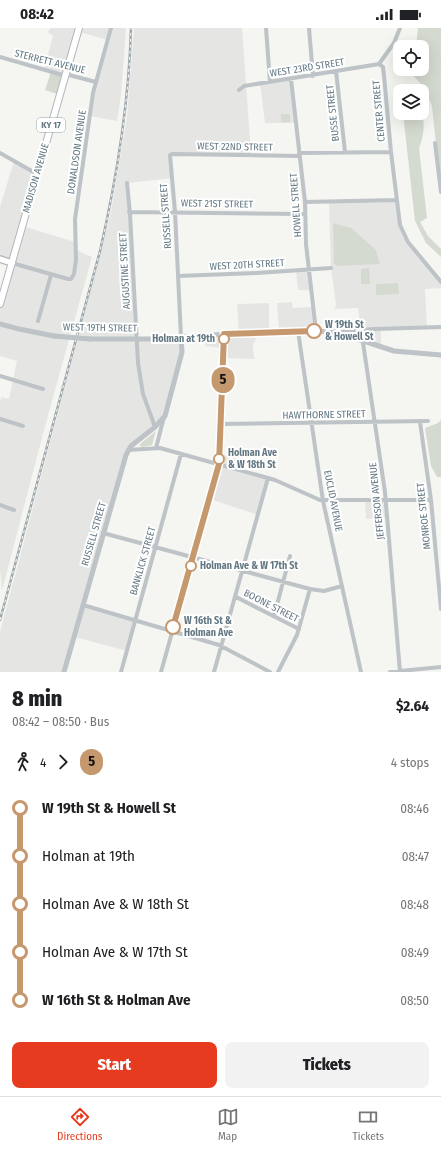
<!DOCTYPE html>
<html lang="en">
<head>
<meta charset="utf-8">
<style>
  :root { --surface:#fff; --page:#f2f2f2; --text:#202124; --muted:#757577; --line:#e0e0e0; --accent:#e73b1f }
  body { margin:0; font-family:"Fira Sans Condensed",sans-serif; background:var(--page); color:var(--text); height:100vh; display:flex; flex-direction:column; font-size:15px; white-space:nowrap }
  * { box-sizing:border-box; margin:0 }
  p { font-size:13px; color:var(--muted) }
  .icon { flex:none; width:22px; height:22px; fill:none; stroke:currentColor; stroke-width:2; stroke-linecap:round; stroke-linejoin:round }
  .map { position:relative; height:644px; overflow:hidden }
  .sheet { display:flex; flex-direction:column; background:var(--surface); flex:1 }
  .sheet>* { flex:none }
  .badge { padding:0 8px; border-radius:13px; font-size:14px; line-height:26px }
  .tools { position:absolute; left:393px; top:12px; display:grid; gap:8px }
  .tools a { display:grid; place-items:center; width:36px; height:36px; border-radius:8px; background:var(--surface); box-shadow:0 4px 16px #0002; font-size:20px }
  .map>.badge { position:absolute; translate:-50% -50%; box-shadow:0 0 0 2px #fff }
  .legs { display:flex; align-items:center; gap:6px; height:44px; padding:0 12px; font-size:13px }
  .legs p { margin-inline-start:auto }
  .head { display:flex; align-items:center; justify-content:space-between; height:68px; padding:0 12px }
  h1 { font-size:22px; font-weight:800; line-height:30px }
  .cta { display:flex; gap:8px; margin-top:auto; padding:8px 12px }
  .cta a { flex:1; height:46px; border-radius:8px; background:var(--accent); color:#fff; font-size:16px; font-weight:800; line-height:46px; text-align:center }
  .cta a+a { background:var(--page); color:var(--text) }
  ul { padding:0 12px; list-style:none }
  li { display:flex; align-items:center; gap:14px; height:48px; font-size:15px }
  li i { display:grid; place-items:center; width:6px; height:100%; margin:0 5px; background:currentColor }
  li i::after { content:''; width:10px; height:10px; margin:-5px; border:3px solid; border-radius:50%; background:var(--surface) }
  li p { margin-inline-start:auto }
  li:first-child i { background:linear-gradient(#0000 50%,currentColor 0) }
  li:last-child i { background:linear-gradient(currentColor 50%,#0000 0) }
  .status { display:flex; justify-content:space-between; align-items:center; height:28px; padding:0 20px; background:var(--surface); direction:ltr }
  .status svg { height:11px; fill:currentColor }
  .menu { display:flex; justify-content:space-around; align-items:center; height:56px; border-top:1px solid var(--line); background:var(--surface); font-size:11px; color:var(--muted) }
  .menu a { display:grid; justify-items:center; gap:2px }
  .menu .selected { color:var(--accent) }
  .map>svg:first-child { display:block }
  .built { fill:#e5e6e4 }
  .green { fill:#d5dad0 }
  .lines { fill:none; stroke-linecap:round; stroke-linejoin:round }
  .secondary-casing { stroke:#b0b7ba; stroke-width:8 }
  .primary-casing { stroke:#b1b7ba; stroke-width:8 }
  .minor { stroke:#bdc3c6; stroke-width:4 }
  .tertiary { stroke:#bdc3c6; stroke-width:5 }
  .secondary { stroke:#fff; stroke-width:5.5 }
  .primary { stroke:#fff; stroke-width:6 }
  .rail-casing { stroke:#9ea7ab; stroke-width:2.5 }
  .rail { stroke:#fff; stroke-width:1; stroke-dasharray:3; stroke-linecap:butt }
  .tertiary-bridge { stroke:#bdc3c6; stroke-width:5 }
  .line-1-casing { stroke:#fff; stroke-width:9 }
  .line-1 { stroke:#c5986d; stroke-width:6 }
  .stop-1-dot { fill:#fff; stroke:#c5986d; stroke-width:2 }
  .labels { text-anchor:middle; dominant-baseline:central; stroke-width:4; stroke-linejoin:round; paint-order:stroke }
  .shield { fill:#fff; stroke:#92a0a8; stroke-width:1 }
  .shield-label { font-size:9px; font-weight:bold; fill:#637883 }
  .street-label { font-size:10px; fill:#637883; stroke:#fff }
  .stop-label { font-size:10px; font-weight:bold; fill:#637883; stroke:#fff; text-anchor:start }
</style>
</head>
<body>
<div class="status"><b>08:42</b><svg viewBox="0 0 49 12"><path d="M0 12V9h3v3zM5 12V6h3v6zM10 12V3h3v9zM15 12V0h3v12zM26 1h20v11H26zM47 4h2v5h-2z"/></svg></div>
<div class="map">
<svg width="441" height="644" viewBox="0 0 441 644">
  <rect width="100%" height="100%" fill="#f5f5f1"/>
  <path class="built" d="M50 0H74L78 3 79 0H126L121 68 117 93 90 88 93 65 108 12 83 5 79 3 66 48 44 42 53 8 48 4Z
    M134 0H242L251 127 172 126V150L127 155 136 310 181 309 182 317 165 388 131 418 83 577 135 592 127 623 75 609 64 644H0V604L111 184 127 89Z
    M291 51 296 95H265L260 55Z
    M14 133 37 146 22 198 75 214 76 222 92 229 44 402 2 563 0 542V375L1 369 9 371 17 333 0 328V270L12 235 0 231V179Z
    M397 172 404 207 441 254V260L425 261 427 299 381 300V320L363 314 358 280 334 281 336 277 331 240 329 174Z
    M309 242 311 262H298L296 243Z
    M292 274 293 280 313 279 316 303 279 304 277 275Z
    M269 275V304H259L253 317V324L255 331 223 330 224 320 205 318V307L239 305 237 276Z
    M219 427 243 428 240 442 268 450 258 487 210 471Z
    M365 473H385L387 490 366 491Z"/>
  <path class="green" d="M418 0H441V164L432 78C426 62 418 47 401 41H422V19H416Z
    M51 44 66 48 60 67 45 62Z
    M399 56H408L415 63H400V67Z
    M422 84C425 96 424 108 419 120L427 190 420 194 428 208 441 221V229L426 215 415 193 403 85H422Z
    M281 86H290V94H281Z
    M333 195 351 200 374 220 376 223 380 236 338 238 334 236Z
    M369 240 370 256H361V241Z
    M398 255 399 266 376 267V256Z
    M441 392V449H437L431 438 425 400 438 395Z
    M156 403 152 417 142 419 140 418V416Z"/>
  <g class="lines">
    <defs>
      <path id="secondary" d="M0 231 12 235"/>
      <path id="primary" d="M0 276 79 0"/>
    </defs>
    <use href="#secondary" class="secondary-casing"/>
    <use href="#primary" class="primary-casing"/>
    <path class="minor" d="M266 0 270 54
      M309 0 313 48
      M0 29 66 48 69 47 96 54
      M379 36 383 39 384 48 391 124 400 197 408 214 441 254
      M379 36 394 15 400 0
      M336 43 345 124
      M291 51 305 174 306 216 316 303
      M239 62 244 58 379 36
      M435 115 441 164
      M0 125 37 146
      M299 125 391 124
      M127 155 130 186 138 335 143 366 155 399
      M305 174 397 172
      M129 184 305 186
      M12 235 68 251H71L74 246 76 232 75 191 93 65 111 0
      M178 248 257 245 331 240
      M38 293 51 247
      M361 301 385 464 400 644
      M298 303 323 473 361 644
      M338 304 374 301 441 299
      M181 309 175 184 170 127 172 126 300 128
      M0 348 43 361
      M0 391 23 398
      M420 394 431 472 441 581
      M221 396 428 393
      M156 420 164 389
      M128 422 160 420 275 452 320 472H431
      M0 477 14 482
      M103 505 310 561 324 563 342 558
      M236 569 299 601
      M83 577 219 617 270 644
      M274 588 290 528
      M121 644 181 426
      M161 644 219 436 224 307
      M214 644 268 450
      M278 644 297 607 310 561
      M390 644 441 639"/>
    <path class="tertiary" d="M0 296 19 301 54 308
      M90 311H152L259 304 316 303 336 304 394 323 441 327
      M64 644 126 427 131 418 155 399 165 388 182 324 181 309"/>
    <use href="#secondary" class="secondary"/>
    <use href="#primary" class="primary"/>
    <defs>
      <path id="rail" d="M0 592 100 223C117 149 129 75 131 0"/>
    </defs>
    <use href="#rail" class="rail-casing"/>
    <use href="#rail" class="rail"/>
    <path class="tertiary-bridge" d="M54 308 90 311"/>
  </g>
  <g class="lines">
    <defs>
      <path id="line-1" d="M173 599 219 436 224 306 314 303"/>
    </defs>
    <use href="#line-1" class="line-1-casing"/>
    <use href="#line-1" class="line-1"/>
  </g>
  <g class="stop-1-dot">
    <circle cx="314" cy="303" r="7"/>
    <circle cx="224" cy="311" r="5"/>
    <circle cx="219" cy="431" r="5"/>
    <circle cx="191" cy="538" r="5"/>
    <circle cx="173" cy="599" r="7"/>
  </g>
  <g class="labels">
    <rect class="shield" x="37" y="90" width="28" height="14" rx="3"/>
    <g class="shield-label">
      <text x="51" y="97">KY 17</text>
    </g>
    <g class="street-label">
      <text transform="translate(50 34) rotate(14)">STERRETT AVENUE</text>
      <text transform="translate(307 40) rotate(-9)">WEST 23RD STREET</text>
      <text transform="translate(379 83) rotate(-95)">CENTER STREET</text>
      <text transform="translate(333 85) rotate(-96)">BUSSE STREET</text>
      <text transform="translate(235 119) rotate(1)">WEST 22ND STREET</text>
      <text transform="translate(77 124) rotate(-82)">DONALDSON AVENUE</text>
      <text transform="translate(36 150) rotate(-74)">MADISON AVENUE</text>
      <text transform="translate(217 176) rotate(1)">WEST 21ST STREET</text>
      <text transform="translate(296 177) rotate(-94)">HOWELL STREET</text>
      <text transform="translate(166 188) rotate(-94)">RUSSELL STREET</text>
      <text transform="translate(247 237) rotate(-3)">WEST 20TH STREET</text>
      <text transform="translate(125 243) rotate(-93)">AUGUSTINE STREET</text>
      <text transform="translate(100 300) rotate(1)">WEST 19TH STREET</text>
      <text transform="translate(324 387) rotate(-1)">HAWTHORNE STREET</text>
      <text transform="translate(333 473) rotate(79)">EUCLID AVENUE</text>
      <text transform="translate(377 473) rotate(-96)">JEFFERSON AVENUE</text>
      <text transform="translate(424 488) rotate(-96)">MONROE STREET</text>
      <text transform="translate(94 506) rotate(-74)">RUSSELL STREET</text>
      <text transform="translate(143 533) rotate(-74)">BANKLICK STREET</text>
      <text transform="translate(271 578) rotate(27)">BOONE STREET</text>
    </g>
    <g class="stop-label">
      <text x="325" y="297">W 19th St<tspan x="325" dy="12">&amp; Howell St</tspan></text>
      <text x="215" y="311" text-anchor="end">Holman at 19th</text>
      <text x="228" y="425">Holman Ave<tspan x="228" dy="12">&amp; W 18th St</tspan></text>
      <text x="200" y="538">Holman Ave &amp; W 17th St</text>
      <text x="184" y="593">W 16th St &amp;<tspan x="184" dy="12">Holman Ave</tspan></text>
    </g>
  </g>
</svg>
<div class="tools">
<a><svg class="icon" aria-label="locate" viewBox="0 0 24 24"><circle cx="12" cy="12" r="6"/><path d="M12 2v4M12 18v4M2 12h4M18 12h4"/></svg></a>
<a><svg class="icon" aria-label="layers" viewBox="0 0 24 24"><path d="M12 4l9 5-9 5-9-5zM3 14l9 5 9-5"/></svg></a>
</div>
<b class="badge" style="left:223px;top:352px;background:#c5986d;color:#111">5</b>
</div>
<section class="sheet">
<div class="head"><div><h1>8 min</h1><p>08:42 – 08:50 · Bus</p></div><b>$2.64</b></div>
<div class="legs"><svg class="icon" aria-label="walk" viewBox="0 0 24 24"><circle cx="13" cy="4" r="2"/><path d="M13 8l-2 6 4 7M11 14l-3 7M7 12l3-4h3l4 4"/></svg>4<svg class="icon" aria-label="forward" viewBox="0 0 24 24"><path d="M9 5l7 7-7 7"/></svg><b class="badge" style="background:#c5986d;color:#111">5</b><p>4 stops</p></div>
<ul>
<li><i style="color:#c5986d"></i><b>W 19th St &amp; Howell St</b><p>08:46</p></li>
<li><i style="color:#c5986d"></i><span>Holman at 19th</span><p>08:47</p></li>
<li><i style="color:#c5986d"></i><span>Holman Ave &amp; W 18th St</span><p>08:48</p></li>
<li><i style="color:#c5986d"></i><span>Holman Ave &amp; W 17th St</span><p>08:49</p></li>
<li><i style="color:#c5986d"></i><b>W 16th St &amp; Holman Ave</b><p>08:50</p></li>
</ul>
<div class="cta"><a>Start</a><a>Tickets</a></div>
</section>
<nav class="menu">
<a class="selected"><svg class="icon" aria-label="directions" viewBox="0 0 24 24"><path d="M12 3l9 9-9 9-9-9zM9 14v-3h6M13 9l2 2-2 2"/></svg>Directions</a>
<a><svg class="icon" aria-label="map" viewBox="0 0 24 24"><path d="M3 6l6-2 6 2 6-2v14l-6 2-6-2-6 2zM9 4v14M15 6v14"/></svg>Map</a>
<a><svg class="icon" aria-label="tickets" viewBox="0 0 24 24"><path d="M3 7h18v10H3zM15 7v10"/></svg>Tickets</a>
</nav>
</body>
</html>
